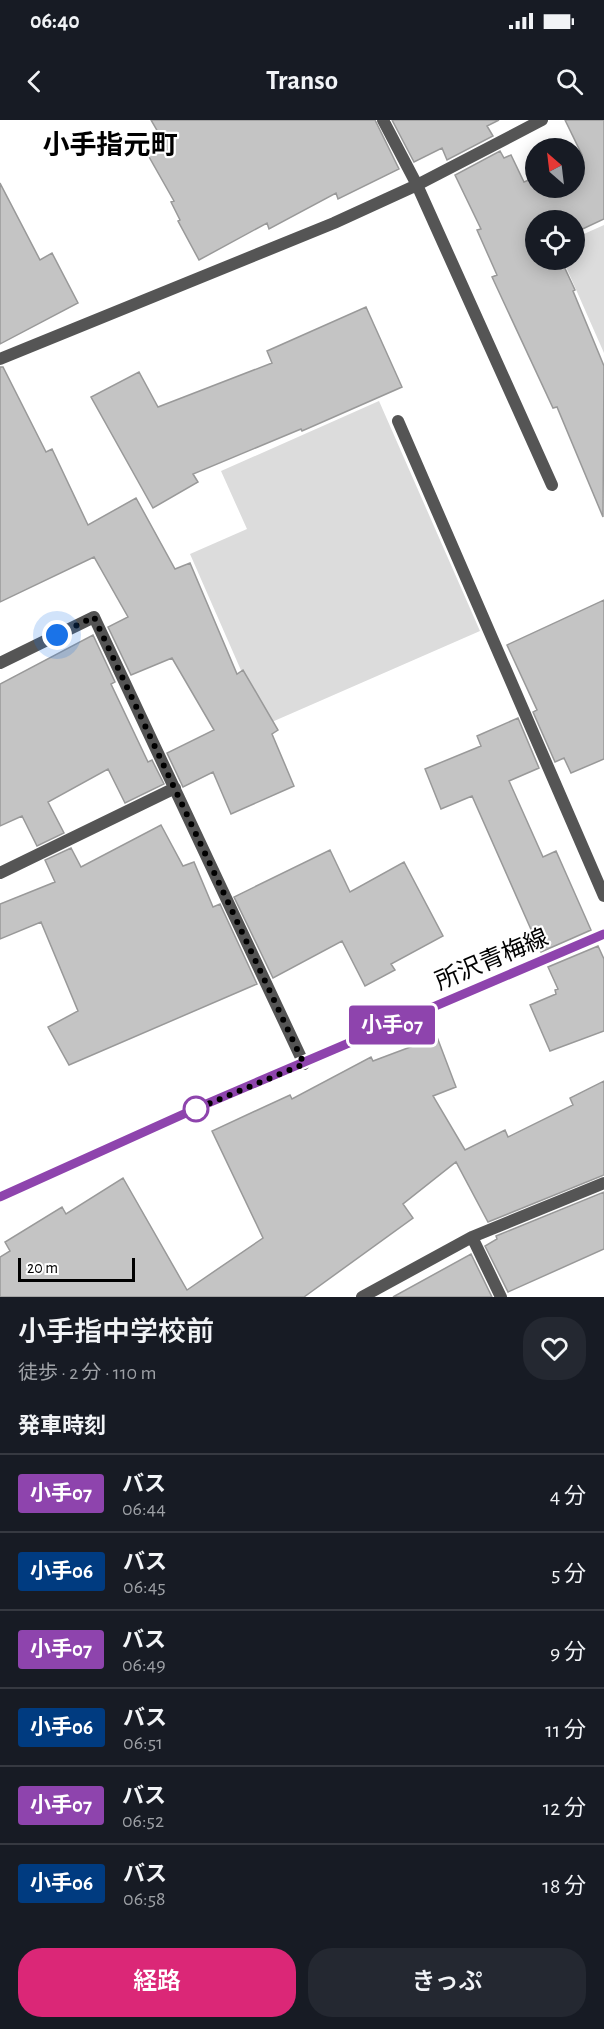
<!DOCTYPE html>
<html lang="ja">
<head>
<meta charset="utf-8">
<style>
  :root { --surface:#171b24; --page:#242831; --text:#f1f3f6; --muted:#9ea1a6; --line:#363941; --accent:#db2777 }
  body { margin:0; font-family:"Alegreya Sans","Noto Sans JP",sans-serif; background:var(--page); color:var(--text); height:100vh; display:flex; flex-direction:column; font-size:22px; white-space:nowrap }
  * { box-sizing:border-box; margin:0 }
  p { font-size:20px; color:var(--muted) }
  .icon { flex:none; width:33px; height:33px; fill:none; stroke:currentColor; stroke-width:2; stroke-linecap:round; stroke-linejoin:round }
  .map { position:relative; height:1177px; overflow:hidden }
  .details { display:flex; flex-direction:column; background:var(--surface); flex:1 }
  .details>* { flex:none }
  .badge { padding:0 12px; border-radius:4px; font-size:21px; line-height:39px }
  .needle { width:39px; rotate:332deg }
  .controls { position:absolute; left:525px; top:18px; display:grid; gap:12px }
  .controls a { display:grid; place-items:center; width:60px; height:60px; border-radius:50%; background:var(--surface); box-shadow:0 3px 15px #0003; font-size:30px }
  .scale { position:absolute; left:18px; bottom:15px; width:117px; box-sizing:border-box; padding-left:6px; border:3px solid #000; border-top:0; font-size:16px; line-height:21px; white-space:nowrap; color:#000; -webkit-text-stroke:4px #fff; paint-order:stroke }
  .you { position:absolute; width:30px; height:30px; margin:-15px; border:4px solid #fff; border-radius:50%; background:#1a73e8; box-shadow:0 0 0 9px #1a73e833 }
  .map>.badge { position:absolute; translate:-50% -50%; box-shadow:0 0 0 3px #fff }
  h2 { padding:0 18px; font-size:22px; line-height:54px }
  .round { display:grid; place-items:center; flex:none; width:63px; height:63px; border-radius:24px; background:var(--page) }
  .summary { display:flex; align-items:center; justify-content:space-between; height:102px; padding:0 18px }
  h1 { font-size:28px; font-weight:600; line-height:45px }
  .primary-button { display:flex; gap:12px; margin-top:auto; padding:12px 18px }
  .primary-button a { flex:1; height:69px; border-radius:24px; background:var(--accent); color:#fff; font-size:24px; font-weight:600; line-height:69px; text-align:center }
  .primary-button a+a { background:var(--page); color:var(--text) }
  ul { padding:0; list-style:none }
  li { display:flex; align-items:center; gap:18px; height:78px; padding:0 18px; border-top:2px solid var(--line) }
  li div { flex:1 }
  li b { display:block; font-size:22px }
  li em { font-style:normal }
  li .badge { min-width:66px; font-weight:700; text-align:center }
  .status { display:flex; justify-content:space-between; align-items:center; height:42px; padding:0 30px; background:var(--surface); direction:ltr }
  .status svg { height:16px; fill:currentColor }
  header { display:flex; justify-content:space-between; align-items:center; height:78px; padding:0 18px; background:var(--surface); font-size:27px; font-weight:600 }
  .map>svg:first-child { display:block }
  .green { fill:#dcdcdc }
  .building { fill:#c4c4c4; stroke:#999; stroke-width:1.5 }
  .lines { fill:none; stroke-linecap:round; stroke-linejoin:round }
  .minor { stroke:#555; stroke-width:12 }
  .secondary { stroke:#222; stroke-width:12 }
  .line-casing { stroke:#fff; stroke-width:14 }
  .line { stroke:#8e44ad; stroke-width:9 }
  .walk { stroke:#000; stroke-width:6; stroke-dasharray:0 10.8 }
  .stop-dot { fill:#fff; stroke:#8e44ad; stroke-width:3 }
  .labels { text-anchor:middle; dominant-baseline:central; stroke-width:4.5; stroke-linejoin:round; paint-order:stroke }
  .street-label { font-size:24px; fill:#000; stroke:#fff }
  .quarter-label { font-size:27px; font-weight:bold; fill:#000; stroke:#fff }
</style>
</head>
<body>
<div class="status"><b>06:40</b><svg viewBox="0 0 49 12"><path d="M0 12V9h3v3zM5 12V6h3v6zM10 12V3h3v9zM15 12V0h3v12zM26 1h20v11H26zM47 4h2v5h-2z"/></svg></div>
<header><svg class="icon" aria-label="back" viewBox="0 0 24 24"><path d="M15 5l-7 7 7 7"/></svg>Transo<svg class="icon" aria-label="search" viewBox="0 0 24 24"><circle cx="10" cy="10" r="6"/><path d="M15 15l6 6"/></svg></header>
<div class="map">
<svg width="604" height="1177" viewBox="0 0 604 1177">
  <rect width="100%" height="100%" fill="#fff"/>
  <path class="green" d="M604 105V233L563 140H574L575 118Z
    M379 281 480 511 265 605 190 434 247 409 221 351Z"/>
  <path class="building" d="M151 0H375L399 49 338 79 336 73 269 109 267 103 199 140 178 101 180 100 171 82 174 81 148 35 166 26Z
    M392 0H499L487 6 493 16 447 40 442 28 414 42Z
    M565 0H604V99L574 113V100H536V140H561L575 170 573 171 604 246 603 397 557 287 553 288 492 157 497 155 477 110 481 109 455 55 500 31 504 38 511 35 524 62 536 57V68H574V39L582 35Z
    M0 63 40 140 52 133 78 183 0 224Z
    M366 187 402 267 302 311 301 309 193 354 198 362 153 388 91 277 139 252 158 287 272 243 267 231Z
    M0 247H3L46 332 52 329 88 405 136 378 175 449 190 443 237 554 243 550 278 610 272 614 294 666 231 694 213 652 183 667 167 633 214 610 172 538 131 555 108 507 128 497 94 437 0 482Z
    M604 480V639L571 653 564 638 555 642 533 592 537 590 507 525Z
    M93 515 115 562 111 564 148 642 152 640 164 664 125 683 108 649 48 682 64 713 37 726 22 696 0 706V564Z
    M518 598 539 648 509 661 543 737 556 731 591 810 541 832 472 676 441 689 425 649 481 626 477 616Z
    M161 705 183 746 194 742 213 787 220 784 257 864 69 945 48 907 78 891 41 802 0 819V784L55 762 45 740 71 728 81 747Z
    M330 730 350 772 404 742 443 816 391 844 395 850 365 866 342 821 273 858 234 777Z
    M598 826 604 839V911L550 931 530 885 556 874 555 870 558 869 548 847Z
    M437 917 456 967 433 976 465 1030 505 1010 508 1017 573 985 570 978 604 961V1055L488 1102 456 1042 403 1084 413 1098 304 1177H0V1137L10 1131 5 1122 62 1087 66 1094 123 1058 187 1170 263 1118 212 1011 290 975 292 979 371 937 373 941Z
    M604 1072V1129L508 1172 485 1126 497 1119 496 1116Z
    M471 1134 492 1177H393Z"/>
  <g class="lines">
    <path class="minor" d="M383 0 417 65 552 365
      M0 239 334 103 417 65 542 0
      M398 301 604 776
      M0 543 94 497 304 944
      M0 753 175 668
      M472 1117 501 1177
      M362 1177 472 1117 604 1063"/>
    <path class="secondary" d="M0 1077 206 984 604 814"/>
  </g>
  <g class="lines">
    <defs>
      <path id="line" d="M0 1077 206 984 604 814"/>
    </defs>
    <use href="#line" class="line-casing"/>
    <use href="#line" class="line"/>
    <path class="walk" d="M57 515 94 497 304 944 196 989"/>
  </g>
  <circle class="stop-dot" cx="196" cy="989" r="12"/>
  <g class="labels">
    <g class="street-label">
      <text transform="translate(492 840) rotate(-23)">所沢青梅線</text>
    </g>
    <g class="quarter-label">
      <text x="110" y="25">小手指元町</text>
    </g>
  </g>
</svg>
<div class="controls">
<a><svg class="needle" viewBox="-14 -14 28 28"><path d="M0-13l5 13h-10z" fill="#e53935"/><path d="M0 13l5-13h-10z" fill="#9ea1a6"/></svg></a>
<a><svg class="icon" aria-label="locate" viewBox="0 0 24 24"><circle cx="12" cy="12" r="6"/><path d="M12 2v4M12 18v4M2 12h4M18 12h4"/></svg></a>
</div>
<div class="scale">20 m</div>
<div class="you" style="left:57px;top:515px"></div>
<b class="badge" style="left:392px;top:905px;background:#8e44ad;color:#fff">小手07</b>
</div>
<section class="details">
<div class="summary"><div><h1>小手指中学校前</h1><p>徒歩 · 2 分 · 110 m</p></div><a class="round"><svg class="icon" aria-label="heart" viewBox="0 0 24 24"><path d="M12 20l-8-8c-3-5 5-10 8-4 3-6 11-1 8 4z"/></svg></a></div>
<h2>発車時刻</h2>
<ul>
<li><span class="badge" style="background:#8e44ad;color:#fff">小手07</span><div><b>バス</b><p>06:44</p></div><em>4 分</em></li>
<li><span class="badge" style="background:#003b80;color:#fff">小手06</span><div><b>バス</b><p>06:45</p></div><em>5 分</em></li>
<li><span class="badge" style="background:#8e44ad;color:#fff">小手07</span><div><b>バス</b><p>06:49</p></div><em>9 分</em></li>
<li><span class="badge" style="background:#003b80;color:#fff">小手06</span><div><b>バス</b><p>06:51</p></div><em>11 分</em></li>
<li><span class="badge" style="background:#8e44ad;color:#fff">小手07</span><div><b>バス</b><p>06:52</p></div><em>12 分</em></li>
<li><span class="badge" style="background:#003b80;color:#fff">小手06</span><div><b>バス</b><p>06:58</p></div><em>18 分</em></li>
</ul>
<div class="primary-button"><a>経路</a><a>きっぷ</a></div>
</section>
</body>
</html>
